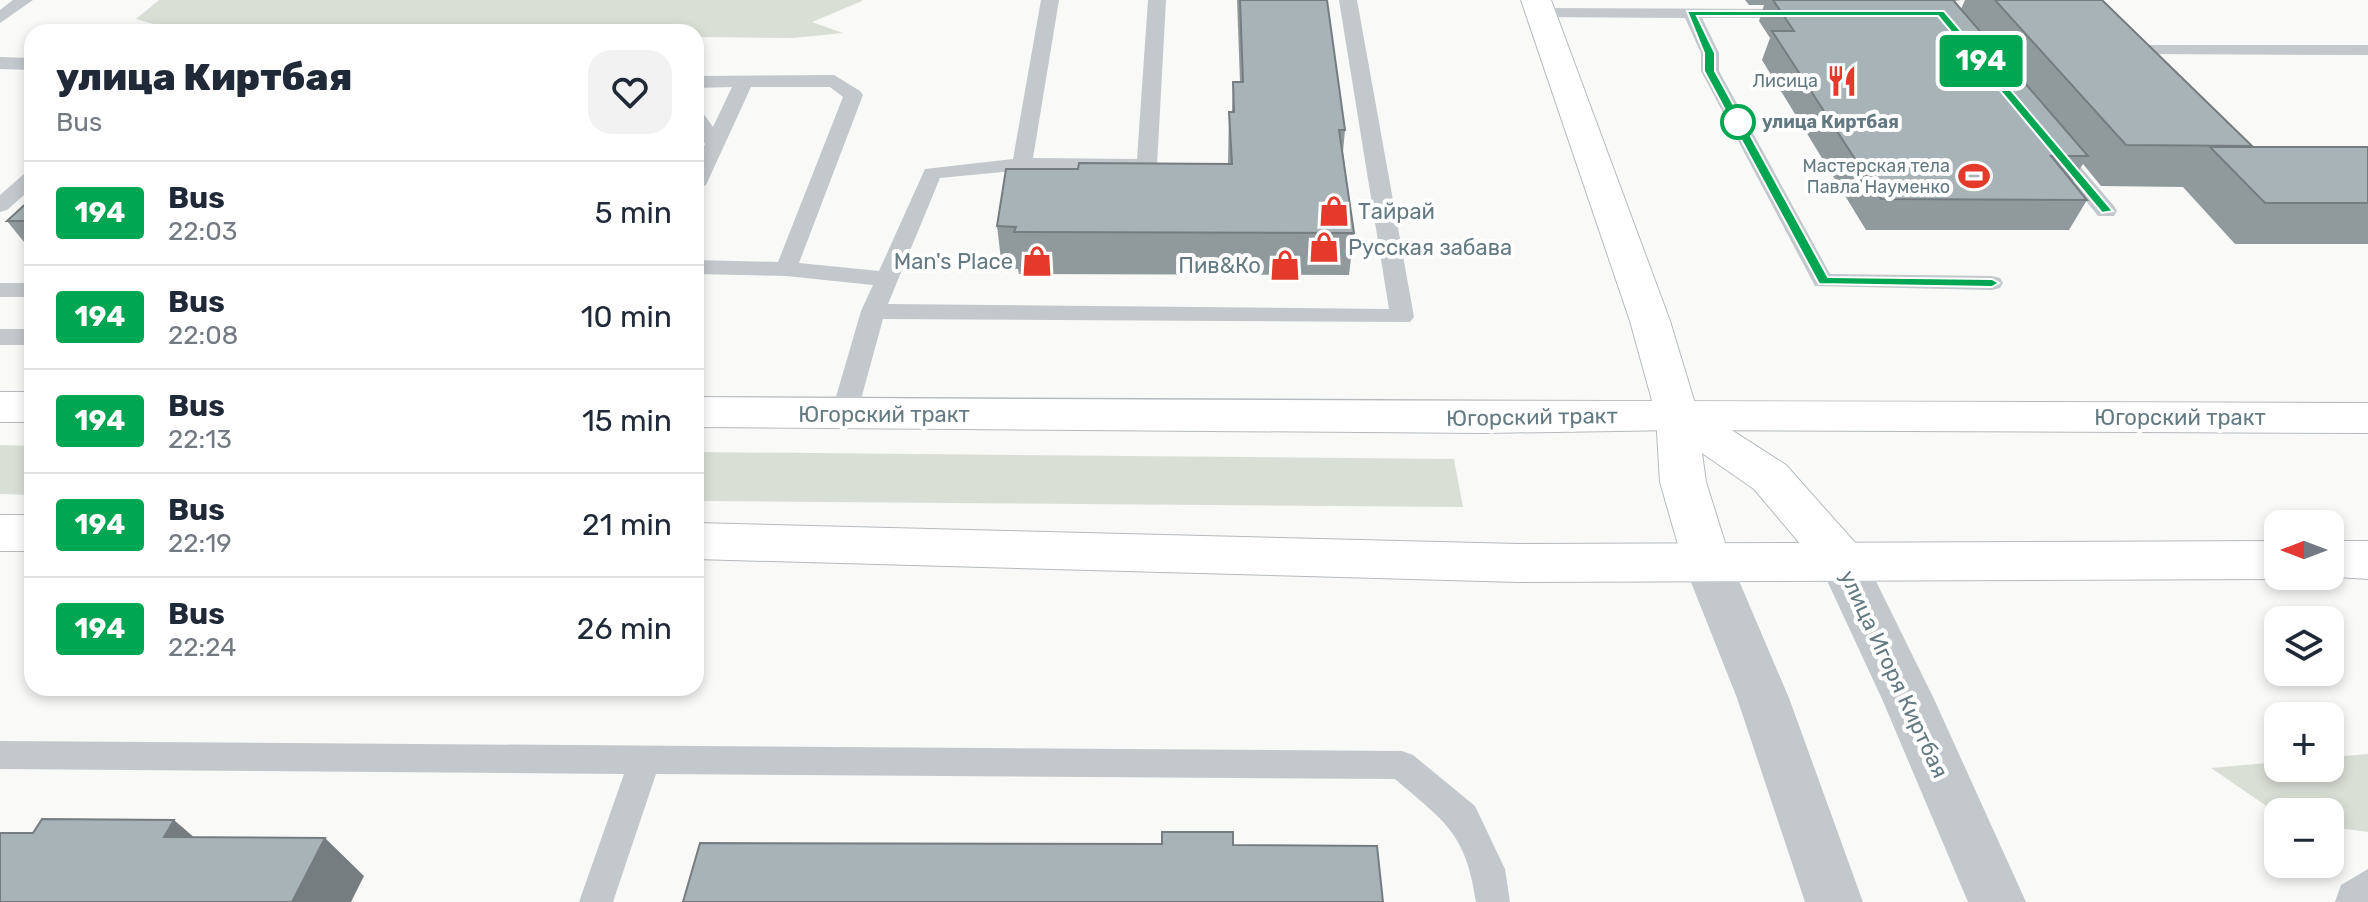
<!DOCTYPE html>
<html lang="en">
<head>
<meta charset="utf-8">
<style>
  :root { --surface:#fff; --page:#f2f2f3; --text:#1f2937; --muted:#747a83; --line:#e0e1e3 }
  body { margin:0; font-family:Rubik,sans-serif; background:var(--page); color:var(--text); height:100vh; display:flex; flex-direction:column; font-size:30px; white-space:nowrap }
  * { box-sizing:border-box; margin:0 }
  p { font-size:26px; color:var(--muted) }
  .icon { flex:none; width:44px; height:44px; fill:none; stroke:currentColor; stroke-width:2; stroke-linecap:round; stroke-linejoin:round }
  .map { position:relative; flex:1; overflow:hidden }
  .details { position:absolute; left:24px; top:24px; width:680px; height:672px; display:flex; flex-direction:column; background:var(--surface); border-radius:24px; box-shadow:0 4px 12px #0003 }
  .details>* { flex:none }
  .badge { padding:0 16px; border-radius:6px; font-size:28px; line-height:52px }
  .needle { width:52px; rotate:270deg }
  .tools { position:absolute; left:2264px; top:510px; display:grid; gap:16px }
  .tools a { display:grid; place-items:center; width:80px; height:80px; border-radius:16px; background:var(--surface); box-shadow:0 4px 12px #0003; font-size:40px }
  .map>.badge { position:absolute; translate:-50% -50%; box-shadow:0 0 0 4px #fff }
  .round { display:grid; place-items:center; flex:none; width:84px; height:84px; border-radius:24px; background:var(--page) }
  .headline { display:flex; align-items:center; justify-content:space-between; height:136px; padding:0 32px }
  h1 { font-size:38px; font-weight:800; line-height:60px }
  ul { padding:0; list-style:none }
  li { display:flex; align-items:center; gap:24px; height:104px; padding:0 32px; border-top:2px solid var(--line) }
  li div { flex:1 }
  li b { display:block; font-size:30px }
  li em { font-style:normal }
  li .badge { min-width:88px; font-weight:700; text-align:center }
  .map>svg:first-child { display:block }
  .green { fill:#dadfd6 }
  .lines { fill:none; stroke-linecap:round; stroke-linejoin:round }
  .secondary-casing { stroke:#b5bcc0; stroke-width:2 }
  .primary-casing { stroke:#b4babe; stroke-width:2 }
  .service { fill:#c2c8cb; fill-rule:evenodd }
  .minor { fill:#c2c8cb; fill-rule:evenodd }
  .secondary { fill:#fff; fill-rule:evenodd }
  .primary { fill:#fff; fill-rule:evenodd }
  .wall { fill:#909a9d }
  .shaded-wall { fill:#757d80 }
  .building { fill:#a7b3b7; stroke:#757d80; stroke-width:2 }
  .line { fill:#00a651; stroke:#fff; stroke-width:2 }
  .stop-dot { fill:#fff; stroke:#00a651; stroke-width:4 }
  .labels { text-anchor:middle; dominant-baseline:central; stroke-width:8; stroke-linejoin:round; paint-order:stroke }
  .far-poi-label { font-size:18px; fill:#647a83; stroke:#fff; text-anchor:end }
  .far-stop-label { font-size:18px; font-weight:bold; fill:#647a83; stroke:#fff; text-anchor:start }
  .poi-label { font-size:22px; fill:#647a83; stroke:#fff; text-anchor:start }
  .street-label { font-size:22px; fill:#647a83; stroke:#fff }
</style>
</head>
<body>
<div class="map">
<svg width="2368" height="902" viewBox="0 0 2368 902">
  <rect width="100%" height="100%" fill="#f9f9f7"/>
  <path class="green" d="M159 0H862V1L812 22 843 33 793 38 696 37V32H401L362 27 181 32 136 19Z
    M0 445 32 446V495L0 494Z
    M696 452 1454 459 1463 507 696 501Z
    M2368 754V832L2330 827V812L2278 814 2211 768 2278 762V768H2330V757Z"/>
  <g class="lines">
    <defs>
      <path id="secondary" d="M1521 0H1551L1670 321 1696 407 1786 465 1858 546 1865 559 1858 572 1841 578 1824 572 1754 489 1702 453 1706 482 1731 562 1724 575 1707 581 1690 575 1683 562 1660 482 1656 415 1630 321Z"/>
      <path id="primary" d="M0 392H32V422H0Z
        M696 397C1253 401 1811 401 2368 403V433L1677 430 1484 433 696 427Z
        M0 515H32V551H0Z
        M696 523 1518 544 2278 541V576H2286L2278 579 1518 582 696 559Z
        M2330 541H2368V579L2322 576H2330Z"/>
    </defs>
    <use href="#secondary" class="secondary-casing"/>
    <use href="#primary" class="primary-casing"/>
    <path class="service" d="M13 0H33L0 23V10Z
      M1041 0H1059L1033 158 1137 159 1148 0H1166L1157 165 1147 171 1022 170 940 178 888 304 1389 309 1339 0H1357L1414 317 1410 322 883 319 857 414 853 420 844 423 835 420 831 414 861 311 873 285 786 276 696 274V260L778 262 843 97 830 87H751L706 185 696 191V163L705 144 696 131V111L703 113 713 127 732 87 696 88V76L834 75 860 91 863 95 799 263 879 271 925 169 1013 159Z
      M1541 8 1802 9 1805 13 1802 17 1796 18H1702L1719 53V71L1830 274 1992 276 2000 278 2003 283 2000 288 1992 290 1815 286 1701 71V53L1685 18 1535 17 1532 13 1535 9Z
      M2148 45H2368V55L2142 54 2139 50 2142 46Z
      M0 57 32 58V70L0 69Z
      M2053 141 2060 143 2114 206 2117 211 2114 216H2098L2046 151 2043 147 2046 143Z
      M32 171V188L7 210 0 212V195L25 173Z
      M0 283H32V297H0Z
      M0 329H32V345H0Z
      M0 741 1402 751 1413 755 1475 806 1505 869 1510 902H1476C1466 833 1445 822 1395 779L656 774 613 902H579L624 774 0 769Z
      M2368 869V902H2335L2341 885Z"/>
    <path class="minor" d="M1841 540 1858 546 1865 559 1934 699 2026 902H1968L1882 699 1817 559 1824 546Z
      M1707 543 1724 549 1731 562 1789 698 1863 902H1805L1737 698 1683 562 1690 549Z"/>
    <use href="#secondary" class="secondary"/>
    <use href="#primary" class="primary"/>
  </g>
  <path class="wall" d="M1237 0H1327L1345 130 1343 152 1354 233 1349 275 1019 274 1018 269 1002 268 997 226 1078 169 1228 164 1229 112H1232L1233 82H1240Z
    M1745 0H1961L1955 1 1961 9 1965 0H2102L2251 147H2368V244H2235L2183 187 2101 186 2083 164 2072 182 2087 200 2069 230H1866L1762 60 1770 38 1759 21 1764 5H1749Z
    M32 198V242H24L7 221Z"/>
  <path class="shaded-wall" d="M174 820 218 858 164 837Z
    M325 838 364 876 351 902H292Z"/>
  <path class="building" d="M1240 0H1327L1345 130H1339L1354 233 1014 232 1016 227 997 226 1006 169H1078L1079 163 1232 164 1229 112H1234L1233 82H1243Z
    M1773 0H1953L2088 156H2051L2087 200 1881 199 1772 31H1794Z
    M1995 0H2102L2252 146 2126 145Z
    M2210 147H2368V203H2265Z
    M32 198V221H7Z
    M42 819 174 820 164 837 325 838 292 902H0V833H33Z
    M1162 832H1233V845L1377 846 1383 902H683L700 843 1162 844Z"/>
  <path class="line" d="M1687 11H1944L2113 211 2102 213 1938 16H1697L1715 53V71L1828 277 1992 279 1999 283 1992 287 1819 284 1704 71V53Z"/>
  <defs>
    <symbol id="restaurant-bare" viewBox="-9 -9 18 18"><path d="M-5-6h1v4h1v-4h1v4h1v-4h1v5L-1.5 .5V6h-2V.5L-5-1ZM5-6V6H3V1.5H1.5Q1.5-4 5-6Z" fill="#e5392b" stroke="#fff" stroke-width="2.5" paint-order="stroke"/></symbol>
    <symbol id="stadium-bare" viewBox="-9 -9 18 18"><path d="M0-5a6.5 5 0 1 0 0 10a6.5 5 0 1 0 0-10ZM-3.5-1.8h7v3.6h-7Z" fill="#e5392b" stroke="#fff" stroke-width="2.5" paint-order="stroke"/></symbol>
    <symbol id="shop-bare" viewBox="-9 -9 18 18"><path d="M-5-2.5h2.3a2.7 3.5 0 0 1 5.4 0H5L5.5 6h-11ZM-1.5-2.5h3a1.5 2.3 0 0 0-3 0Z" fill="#e5392b" stroke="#fff" stroke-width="2.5" paint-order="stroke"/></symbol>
  </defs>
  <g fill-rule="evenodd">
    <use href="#restaurant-bare" x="1820" y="59" width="44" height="44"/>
    <use href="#stadium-bare" x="1952" y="154" width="44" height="44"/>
    <use href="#shop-bare" x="1312" y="189" width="44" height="44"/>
    <use href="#shop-bare" x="1302" y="225" width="44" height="44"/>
    <use href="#shop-bare" x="1015" y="239" width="44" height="44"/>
    <use href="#shop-bare" x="1263" y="243" width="44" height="44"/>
  </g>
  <circle class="stop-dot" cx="1738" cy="122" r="16"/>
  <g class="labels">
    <g class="far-poi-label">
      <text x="1818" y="81">Лисица</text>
      <text x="1950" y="166">Мастерская тела<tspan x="1950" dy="21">Павла Науменко</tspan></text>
    </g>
    <g class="far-stop-label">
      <text x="1762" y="122">улица Киртбая</text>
    </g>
    <g class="poi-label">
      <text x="1358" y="211">Тайрай</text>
      <text x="1348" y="247">Русская забава</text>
      <text x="1013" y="261" text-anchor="end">Man's Place</text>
      <text x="1261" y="265" text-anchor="end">Пив&amp;Ко</text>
    </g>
    <g class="street-label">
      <text x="884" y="414">Югорский тракт</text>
      <text transform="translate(1532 417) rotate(-1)">Югорский тракт</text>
      <text x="2180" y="417">Югорский тракт</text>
      <text transform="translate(1894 674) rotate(65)">улица Игоря Киртбая</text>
    </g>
  </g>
</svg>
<div class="tools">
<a><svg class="needle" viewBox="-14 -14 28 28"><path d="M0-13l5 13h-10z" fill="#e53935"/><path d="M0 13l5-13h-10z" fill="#747a83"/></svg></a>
<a><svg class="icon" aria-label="layers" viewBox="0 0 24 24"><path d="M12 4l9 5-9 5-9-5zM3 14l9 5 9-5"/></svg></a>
<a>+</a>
<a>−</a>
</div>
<b class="badge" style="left:1981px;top:61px;background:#00a651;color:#fff">194</b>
<section class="details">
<div class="headline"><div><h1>улица Киртбая</h1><p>Bus</p></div><a class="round"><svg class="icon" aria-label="heart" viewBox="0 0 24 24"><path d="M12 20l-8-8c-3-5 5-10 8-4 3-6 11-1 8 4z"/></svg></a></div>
<ul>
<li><span class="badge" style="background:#00a651;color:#fff">194</span><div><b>Bus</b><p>22:03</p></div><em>5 min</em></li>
<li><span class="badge" style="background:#00a651;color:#fff">194</span><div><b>Bus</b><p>22:08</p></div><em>10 min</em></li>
<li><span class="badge" style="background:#00a651;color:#fff">194</span><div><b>Bus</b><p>22:13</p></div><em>15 min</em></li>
<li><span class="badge" style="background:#00a651;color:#fff">194</span><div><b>Bus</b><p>22:19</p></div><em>21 min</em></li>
<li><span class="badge" style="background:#00a651;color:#fff">194</span><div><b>Bus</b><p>22:24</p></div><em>26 min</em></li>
</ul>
</section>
</div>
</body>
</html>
